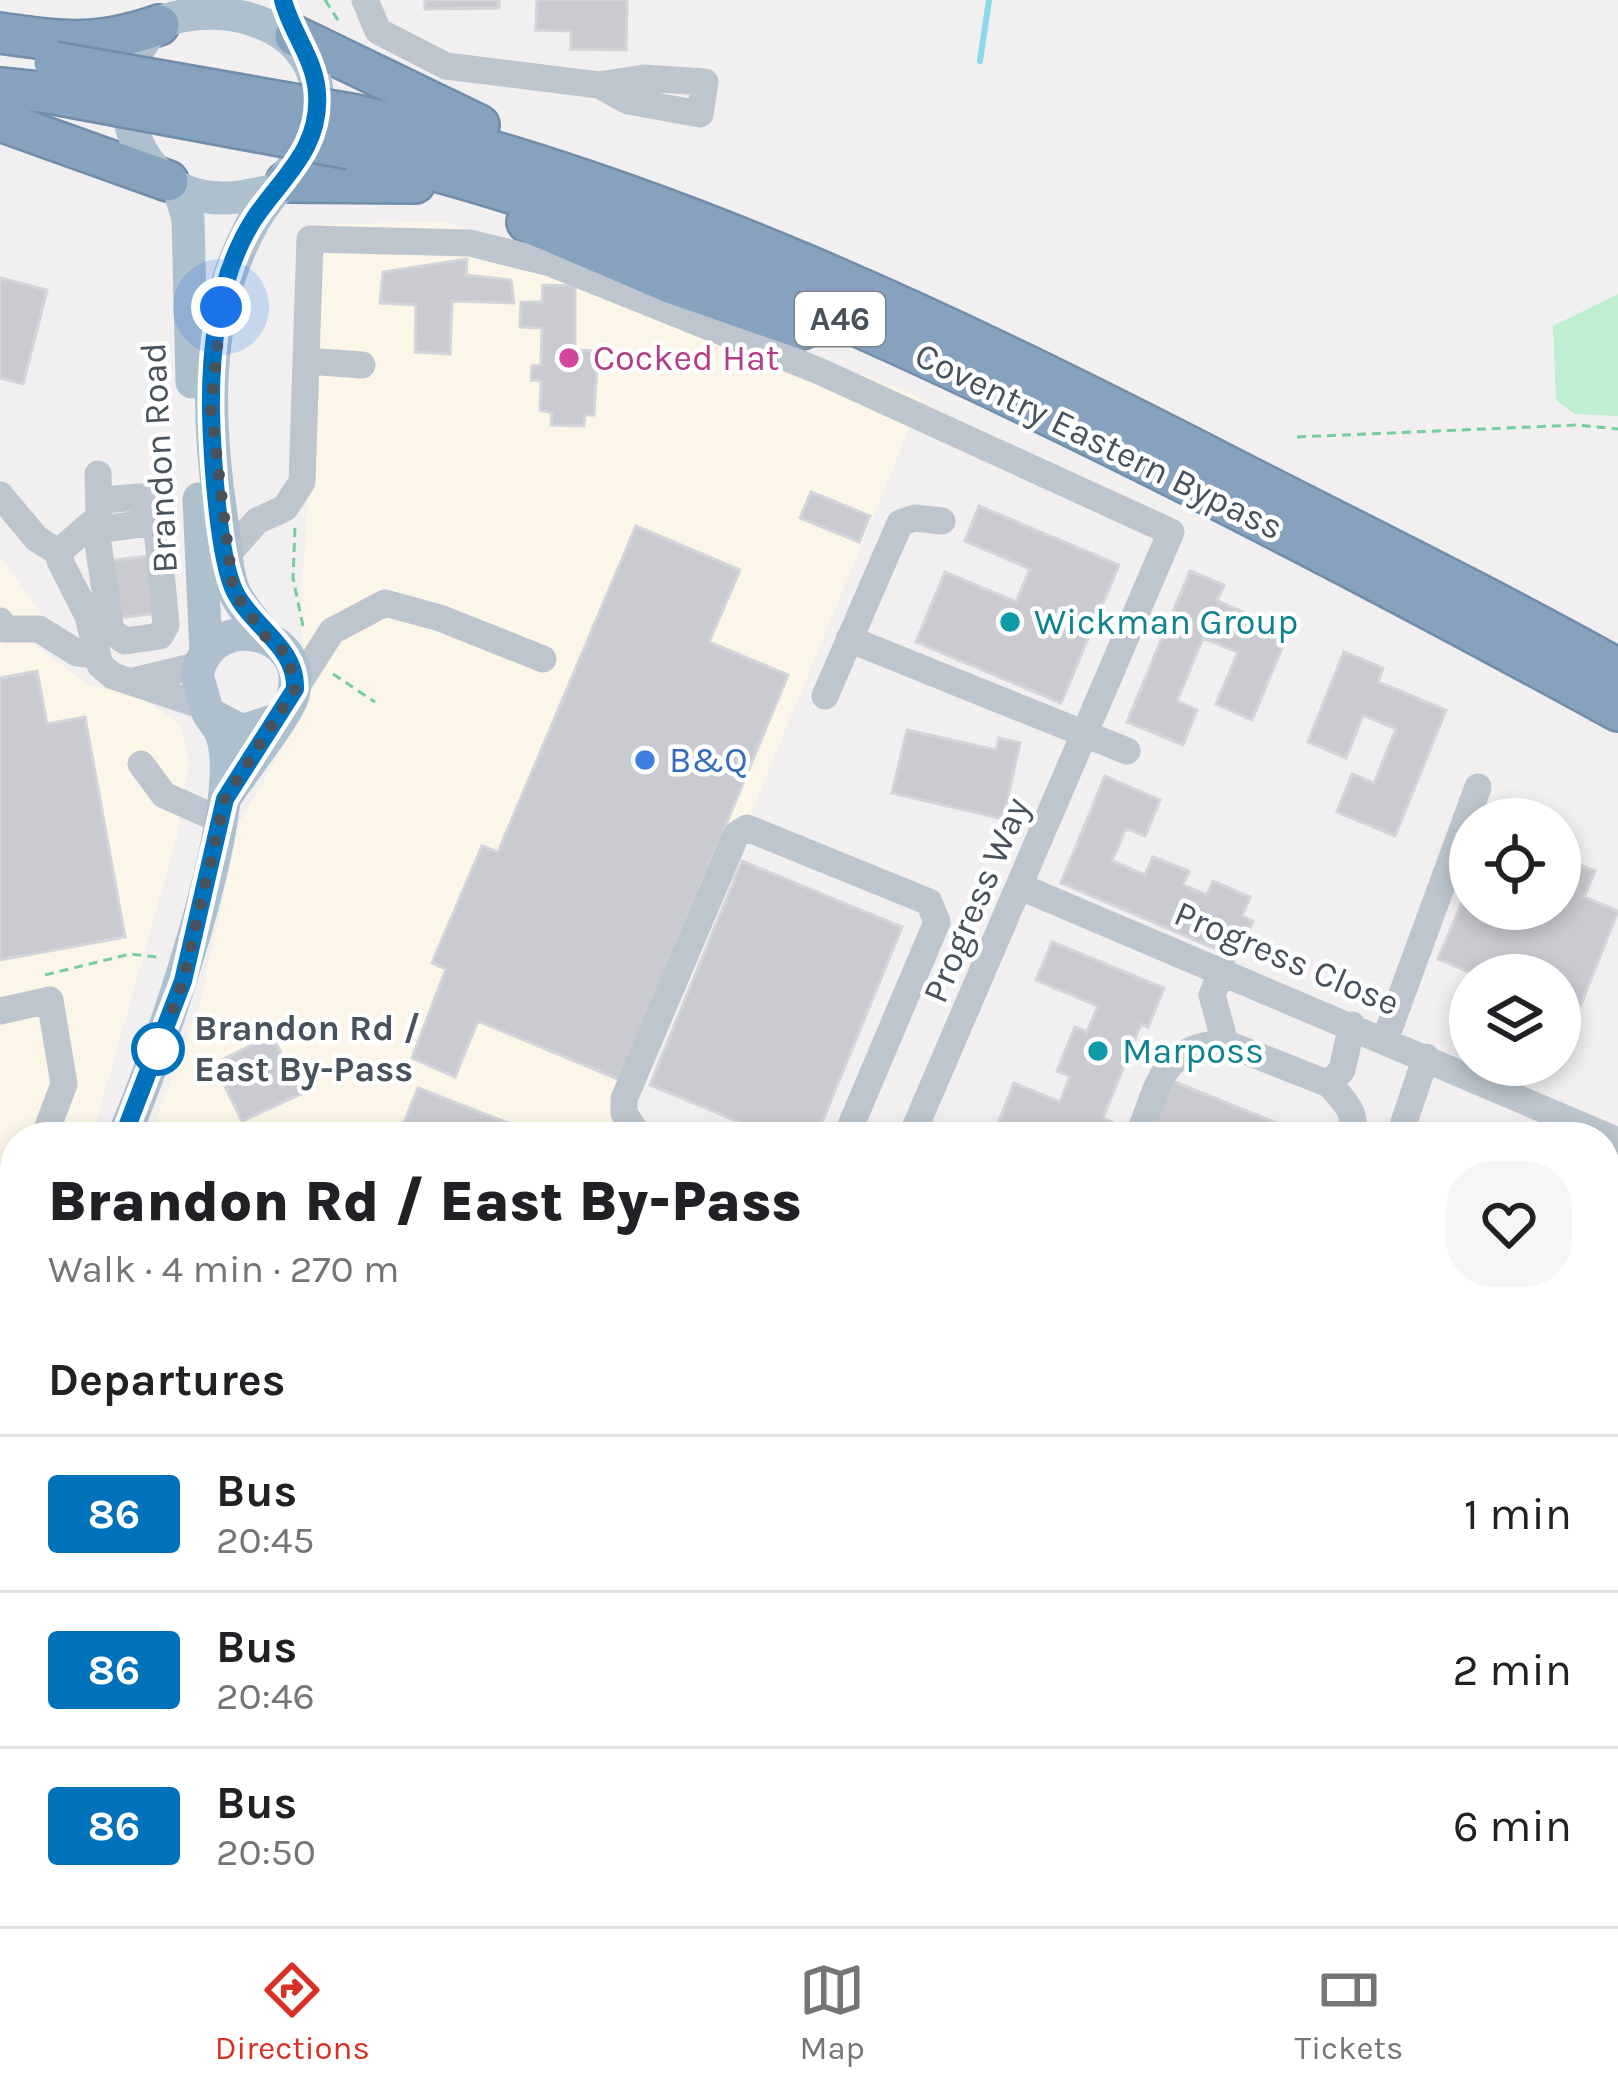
<!DOCTYPE html>
<html lang="en">
<head>
<meta charset="utf-8">
<style>
  :root { --surface:#fff; --page:#f6f6f6; --text:#202124; --muted:#757577; --line:#e0e0e0; --accent:#d93025 }
  body { margin:0; font-family:Karla,sans-serif; background:var(--page); color:var(--text); height:100vh; display:flex; flex-direction:column; font-size:45px; white-space:nowrap }
  * { box-sizing:border-box; margin:0 }
  p { font-size:39px; color:var(--muted) }
  .icon { flex:none; width:66px; height:66px; fill:none; stroke:currentColor; stroke-width:2; stroke-linecap:round; stroke-linejoin:round }
  .map { position:relative; flex:1; overflow:hidden }
  .drawer { position:absolute; left:0px; top:1122px; width:1620px; height:804px; display:flex; flex-direction:column; background:var(--surface); border-radius:48px 48px 0 0; box-shadow:0 6px 18px #0003 }
  .drawer>* { flex:none }
  .badge { padding:0 24px; border-radius:9px; font-size:42px; line-height:78px }
  .tools { position:absolute; left:1449px; top:798px; display:grid; gap:24px }
  .tools a { display:grid; place-items:center; width:132px; height:132px; border-radius:50%; background:var(--surface); box-shadow:0 6px 18px #0003; font-size:60px }
  .you { position:absolute; width:60px; height:60px; margin:-30px; border:9px solid #fff; border-radius:50%; background:#1a73e8; box-shadow:0 0 0 18px #1a73e833 }
  .map>.badge { position:absolute; translate:-50% -50%; box-shadow:0 0 0 6px #fff }
  h2 { padding:0 48px; font-size:45px; line-height:108px }
  .round { display:grid; place-items:center; flex:none; width:126px; height:126px; border-radius:48px; background:var(--page) }
  .headline { display:flex; align-items:center; justify-content:space-between; height:204px; padding:0 48px }
  h1 { font-size:57px; font-weight:800; line-height:90px }
  ul { padding:0; list-style:none }
  li { display:flex; align-items:center; gap:36px; height:156px; padding:0 48px; border-top:3px solid var(--line) }
  li div { flex:1 }
  li b { display:block; font-size:45px }
  li em { font-style:normal }
  li .badge { min-width:132px; font-weight:700; text-align:center }
  .tab-bar { display:flex; justify-content:space-around; align-items:center; height:168px; border-top:3px solid var(--line); background:var(--surface); font-size:33px; color:var(--muted) }
  .tab-bar a { display:grid; justify-items:center; gap:6px }
  .tab-bar .current { color:var(--accent) }
  .map>svg:first-child { display:block }
  .commercial { fill:#fcf6e8 }
  .green { fill:#bdefd0 }
  .lines { fill:none; stroke-linecap:round; stroke-linejoin:round }
  .stream { stroke:#8ad9ec; stroke-width:6 }
  .building { fill:#c9cbd1; stroke:#d3d5da; stroke-width:3 }
  .highway-casing { stroke:#728daa; stroke-width:44 }
  .path { stroke:#75cda0; stroke-width:3; stroke-dasharray:9 6; stroke-linecap:butt }
  .minor { stroke:#bdc6ce; stroke-width:27 }
  .major { stroke:#aebfce; stroke-width:33 }
  .highway { stroke:#86a2be; stroke-width:39 }
  .highway-bridge-casing { stroke:#728daa; stroke-width:44; stroke-linecap:butt }
  .highway-bridge { stroke:#86a2be; stroke-width:39 }
  .line-casing { stroke:#fff; stroke-width:27 }
  .line { stroke:#0072bc; stroke-width:18 }
  .walk { stroke:#47525c; stroke-width:12; stroke-dasharray:0 21.6 }
  .hotel-dot { fill:#d1479c; stroke:#fff; stroke-width:4.5 }
  .culture-dot { fill:#0f9aa8; stroke:#fff; stroke-width:4.5 }
  .shop-dot { fill:#3f7fe0; stroke:#fff; stroke-width:4.5 }
  .stop-dot { fill:#fff; stroke:#0072bc; stroke-width:6 }
  .labels { text-anchor:middle; dominant-baseline:central; stroke-width:9; stroke-linejoin:round; paint-order:stroke }
  .shield { fill:#fff; stroke:#7e868d; stroke-width:3 }
  .shield-label { font-size:33px; font-weight:bold; fill:#47525c }
  .hotel-label { font-size:36px; fill:#b23c85; stroke:#fff; text-anchor:start }
  .street-label { font-size:36px; fill:#47525c; stroke:#fff }
  .culture-label { font-size:36px; fill:#0d838f; stroke:#fff; text-anchor:start }
  .shop-label { font-size:36px; fill:#366cbe; stroke:#fff; text-anchor:start }
  .stop-label { font-size:36px; font-weight:bold; fill:#47525c; stroke:#fff; text-anchor:start }
</style>
</head>
<body>
<div class="map">
<svg width="1618" height="1926" viewBox="0 0 1618 1926">
  <rect width="100%" height="100%" fill="#f1efef"/>
  <path class="commercial" d="M445 222 586 270 922 398 618 1137H149L199 1008 240 821 311 699 300 620 326 224Z
    M0 556 58 637 37 647 89 685 143 698 180 724 189 761 177 837 92 1137H15V1328L0 1354Z"/>
  <path class="green" d="M1618 294V416L1575 414 1556 400 1553 326Z"/>
  <g class="lines">
    <path class="stream" d="M980 61 989 0"/>
  </g>
  <path class="building" d="M425 0H499V8L425 9Z
    M537 0H627L626 50 571 49V31L536 30Z
    M467 259 466 275 511 280 514 303 452 301 450 354 415 352 416 305 380 303 383 272Z
    M0 278 47 290 23 384 0 378Z
    M543 285 575 286V350L598 351 594 415H585L584 426 551 425 552 413 540 410 541 381 531 380 532 366 541 365 542 328 520 327 521 302H542Z
    M811 492 870 516 859 542 800 518Z
    M979 506 1119 565 1061 703 916 642 945 572 1016 602 1030 569 965 541Z
    M636 526 740 570 709 642 788 675 620 1080 478 1021 455 1077 412 1058 446 969 432 963 482 846 498 852Z
    M148 556 153 614 114 618 109 561Z
    M1190 571 1224 585 1217 601 1289 631 1252 720 1216 704 1238 652 1203 638 1177 701 1197 710 1183 745 1127 722Z
    M1344 652 1383 668 1378 682 1446 710 1395 836 1337 812 1352 774 1374 783 1396 729 1363 715 1346 758 1308 742Z
    M37 671 47 724 85 717 125 937 0 960V678Z
    M907 730 996 750 999 738 1020 743 1003 819 892 793Z
    M1105 776 1160 800 1145 836 1126 828 1112 861 1145 875 1153 857 1189 871 1183 885 1207 895 1213 881 1250 897 1242 916 1253 921 1237 958 1061 883Z
    M1560 857 1595 871 1584 897 1618 911 1576 1017 1560 1010V975H1476L1438 959 1470 884V909H1560Z
    M742 861 902 927 816 1137H775L650 1085Z
    M1052 942 1164 988 1148 1027 1141 1024 1103 1118 1112 1122 1105 1137H1036L999 1121 1014 1083 1060 1102 1070 1076 1057 1071 1075 1027 1087 1032 1098 1006 1036 980Z
    M272 1035 301 1094 242 1121 214 1064Z
    M1170 1080 1309 1136 1308 1137H1147Z
    M418 1088 544 1137H398Z
    M1605 1209H1618V1343H1605Z
    M10 1532 15 1535V1601L0 1595V1555Z
    M0 1671 15 1674V1734L0 1731Z
    M6 1747 15 1751V1837L0 1869V1760Z
    M1605 1874 1618 1879V1925L1583 1911H1605Z
    M0 1876 15 1883 19 1911 12 1926H0Z
    M178 1911H281L275 1926H172Z
    M391 1911H452L446 1926H385Z
    M468 1911H575L569 1926H462Z
    M591 1911H781L775 1926H585Z
    M846 1911H900L940 1926H840Z
    M1221 1911H1307L1301 1926H1229L1217 1921Z"/>
  <g class="lines">
    <defs>
      <path id="highway" d="M0 33C64 42 96 47 159 25
        M295 36 479 125
        M0 88 49 93
        M356 115C664 186 951 324 1231 468 1360 534 1491 598 1618 669
        M0 121 168 181
        M350 149C583 203 805 298 1021 402 1223 499 1421 603 1618 711
        M286 182 415 183
        M527 222 670 283 802 329"/>
    </defs>
    <use href="#highway" class="highway-casing"/>
    <path class="path" d="M325 0 340 23
      M1297 437 1577 425 1618 429
      M295 528 293 578 304 631
      M333 674 375 702
      M45 975 130 954 157 957
      M73 1130 88 1137"/>
    <path class="minor" d="M365 0 378 31 446 66 599 85 628 101 700 114 705 82 644 78 599 85
      M306 361 362 365
      M98 474 99 517 62 549 60 561 88 616 100 665 113 676 203 706
      M0 495 37 539 61 554
      M94 523 96 530 155 522
      M96 530 111 631 125 641 160 636 166 625 154 496 101 500
      M227 555 257 521 285 508 302 482 310 239 470 243 550 263 819 371 1171 532 911 1137
      M0 621 5 629H39L77 653 96 655
      M849 639 1127 751
      M133 681 199 665
      M295 689 332 631 385 603 440 618 543 659
      M825 696 900 523 915 518 942 521
      M141 764 164 795 220 820
      M1021 887 1618 1141
      M1223 968 1212 995 1225 1043 1329 1084 1342 1070 1352 1025
      M0 1011 50 1000 64 1084 44 1137
      M1385 1040 1478 787
      M1329 1084C1344 1100 1359 1114 1351 1137
      M639 1137 624 1113V1099L736 835 747 828 929 902 937 922 846 1137
      M1138 1137C1160 1083 1160 1047 1225 1043
      M1399 1137 1426 1057
      M1605 1187 1618 1188
      M0 1234 15 1201
      M0 1651 15 1654
      M1605 1657 1618 1662
      M926 1911 964 1925 970 1911
      M1068 1911 1106 1926
      M118 1926 121 1918 148 1926
      M792 1926 798 1911
      M828 1926 832 1911
      M1374 1926 1380 1911"/>
    <path class="major" d="M179 188 188 219 192 382
      M199 499 206 653
      M265 636C255 622 241 607 234 591 226 573 226 547 223 528 207 426 201 319 251 226 276 179 323 151 317 91 310 22 222 0 164 21 103 63 122 170 190 193 220 203 250 196 279 189
      M225 798C240 774 288 715 293 695 311 630 210 608 197 675L208 713 242 731 279 719
      M123 1137C155 1065 247 806 222 736 220 728 212 720 208 713
      M0 1400 15 1373"/>
    <use href="#highway" class="highway"/>
    <defs>
      <path id="highway-bridge" d="M54 62 356 115
        M49 93 350 149"/>
    </defs>
    <use href="#highway-bridge" class="highway-bridge-casing"/>
    <use href="#highway-bridge" class="highway-bridge"/>
  </g>
  <g class="lines">
    <defs>
      <path id="line" d="M123 1137 183 981 225 799 295 689C297 647 253 628 235 592 218 558 212 453 211 412 210 348 218 275 254 219 282 177 321 149 317 93 315 59 291 32 283 0"/>
    </defs>
    <use href="#line" class="line-casing"/>
    <use href="#line" class="line"/>
    <path class="walk" d="M158 1049 183 981 225 799 295 689 288 655 265 636 233 590 211 410 221 307"/>
  </g>
  <circle class="hotel-dot" cx="569" cy="358" r="12"/>
  <g class="culture-dot">
    <circle cx="1010" cy="622" r="12"/>
    <circle cx="1098" cy="1051" r="12"/>
  </g>
  <circle class="shop-dot" cx="645" cy="760" r="12"/>
  <circle class="stop-dot" cx="158" cy="1049" r="24"/>
  <g class="labels">
    <rect class="shield" x="795" y="292" width="90" height="54" rx="9"/>
    <g class="shield-label">
      <text x="840" y="319">A46</text>
    </g>
    <g class="hotel-label">
      <text x="593" y="358">Cocked Hat</text>
    </g>
    <g class="street-label">
      <text transform="translate(1099 441) rotate(26)">Coventry Eastern Bypass</text>
      <text transform="translate(159 458) rotate(-93)">Brandon Road</text>
      <text transform="translate(976 900) rotate(-67)">Progress Way</text>
      <text transform="translate(1287 958) rotate(23)">Progress Close</text>
    </g>
    <g class="culture-label">
      <text x="1034" y="622">Wickman Group</text>
      <text x="1122" y="1051">Marposs</text>
    </g>
    <g class="shop-label">
      <text x="669" y="760">B&amp;Q</text>
    </g>
    <g class="stop-label">
      <text x="194" y="1028">Brandon Rd /<tspan x="194" dy="41">East By-Pass</tspan></text>
    </g>
  </g>
</svg>
<div class="tools">
<a><svg class="icon" aria-label="locate" viewBox="0 0 24 24"><circle cx="12" cy="12" r="6"/><path d="M12 2v4M12 18v4M2 12h4M18 12h4"/></svg></a>
<a><svg class="icon" aria-label="layers" viewBox="0 0 24 24"><path d="M12 4l9 5-9 5-9-5zM3 14l9 5 9-5"/></svg></a>
</div>
<div class="you" style="left:221px;top:307px"></div>
<section class="drawer">
<div class="headline"><div><h1>Brandon Rd / East By-Pass</h1><p>Walk · 4 min · 270 m</p></div><a class="round"><svg class="icon" aria-label="heart" viewBox="0 0 24 24"><path d="M12 20l-8-8c-3-5 5-10 8-4 3-6 11-1 8 4z"/></svg></a></div>
<h2>Departures</h2>
<ul>
<li><span class="badge" style="background:#0072bc;color:#fff">86</span><div><b>Bus</b><p>20:45</p></div><em>1 min</em></li>
<li><span class="badge" style="background:#0072bc;color:#fff">86</span><div><b>Bus</b><p>20:46</p></div><em>2 min</em></li>
<li><span class="badge" style="background:#0072bc;color:#fff">86</span><div><b>Bus</b><p>20:50</p></div><em>6 min</em></li>
</ul>
</section>
</div>
<nav class="tab-bar">
<a class="current"><svg class="icon" aria-label="directions" viewBox="0 0 24 24"><path d="M12 3l9 9-9 9-9-9zM9 14v-3h6M13 9l2 2-2 2"/></svg>Directions</a>
<a><svg class="icon" aria-label="map" viewBox="0 0 24 24"><path d="M3 6l6-2 6 2 6-2v14l-6 2-6-2-6 2zM9 4v14M15 6v14"/></svg>Map</a>
<a><svg class="icon" aria-label="tickets" viewBox="0 0 24 24"><path d="M3 7h18v10H3zM15 7v10"/></svg>Tickets</a>
</nav>
</body>
</html>
